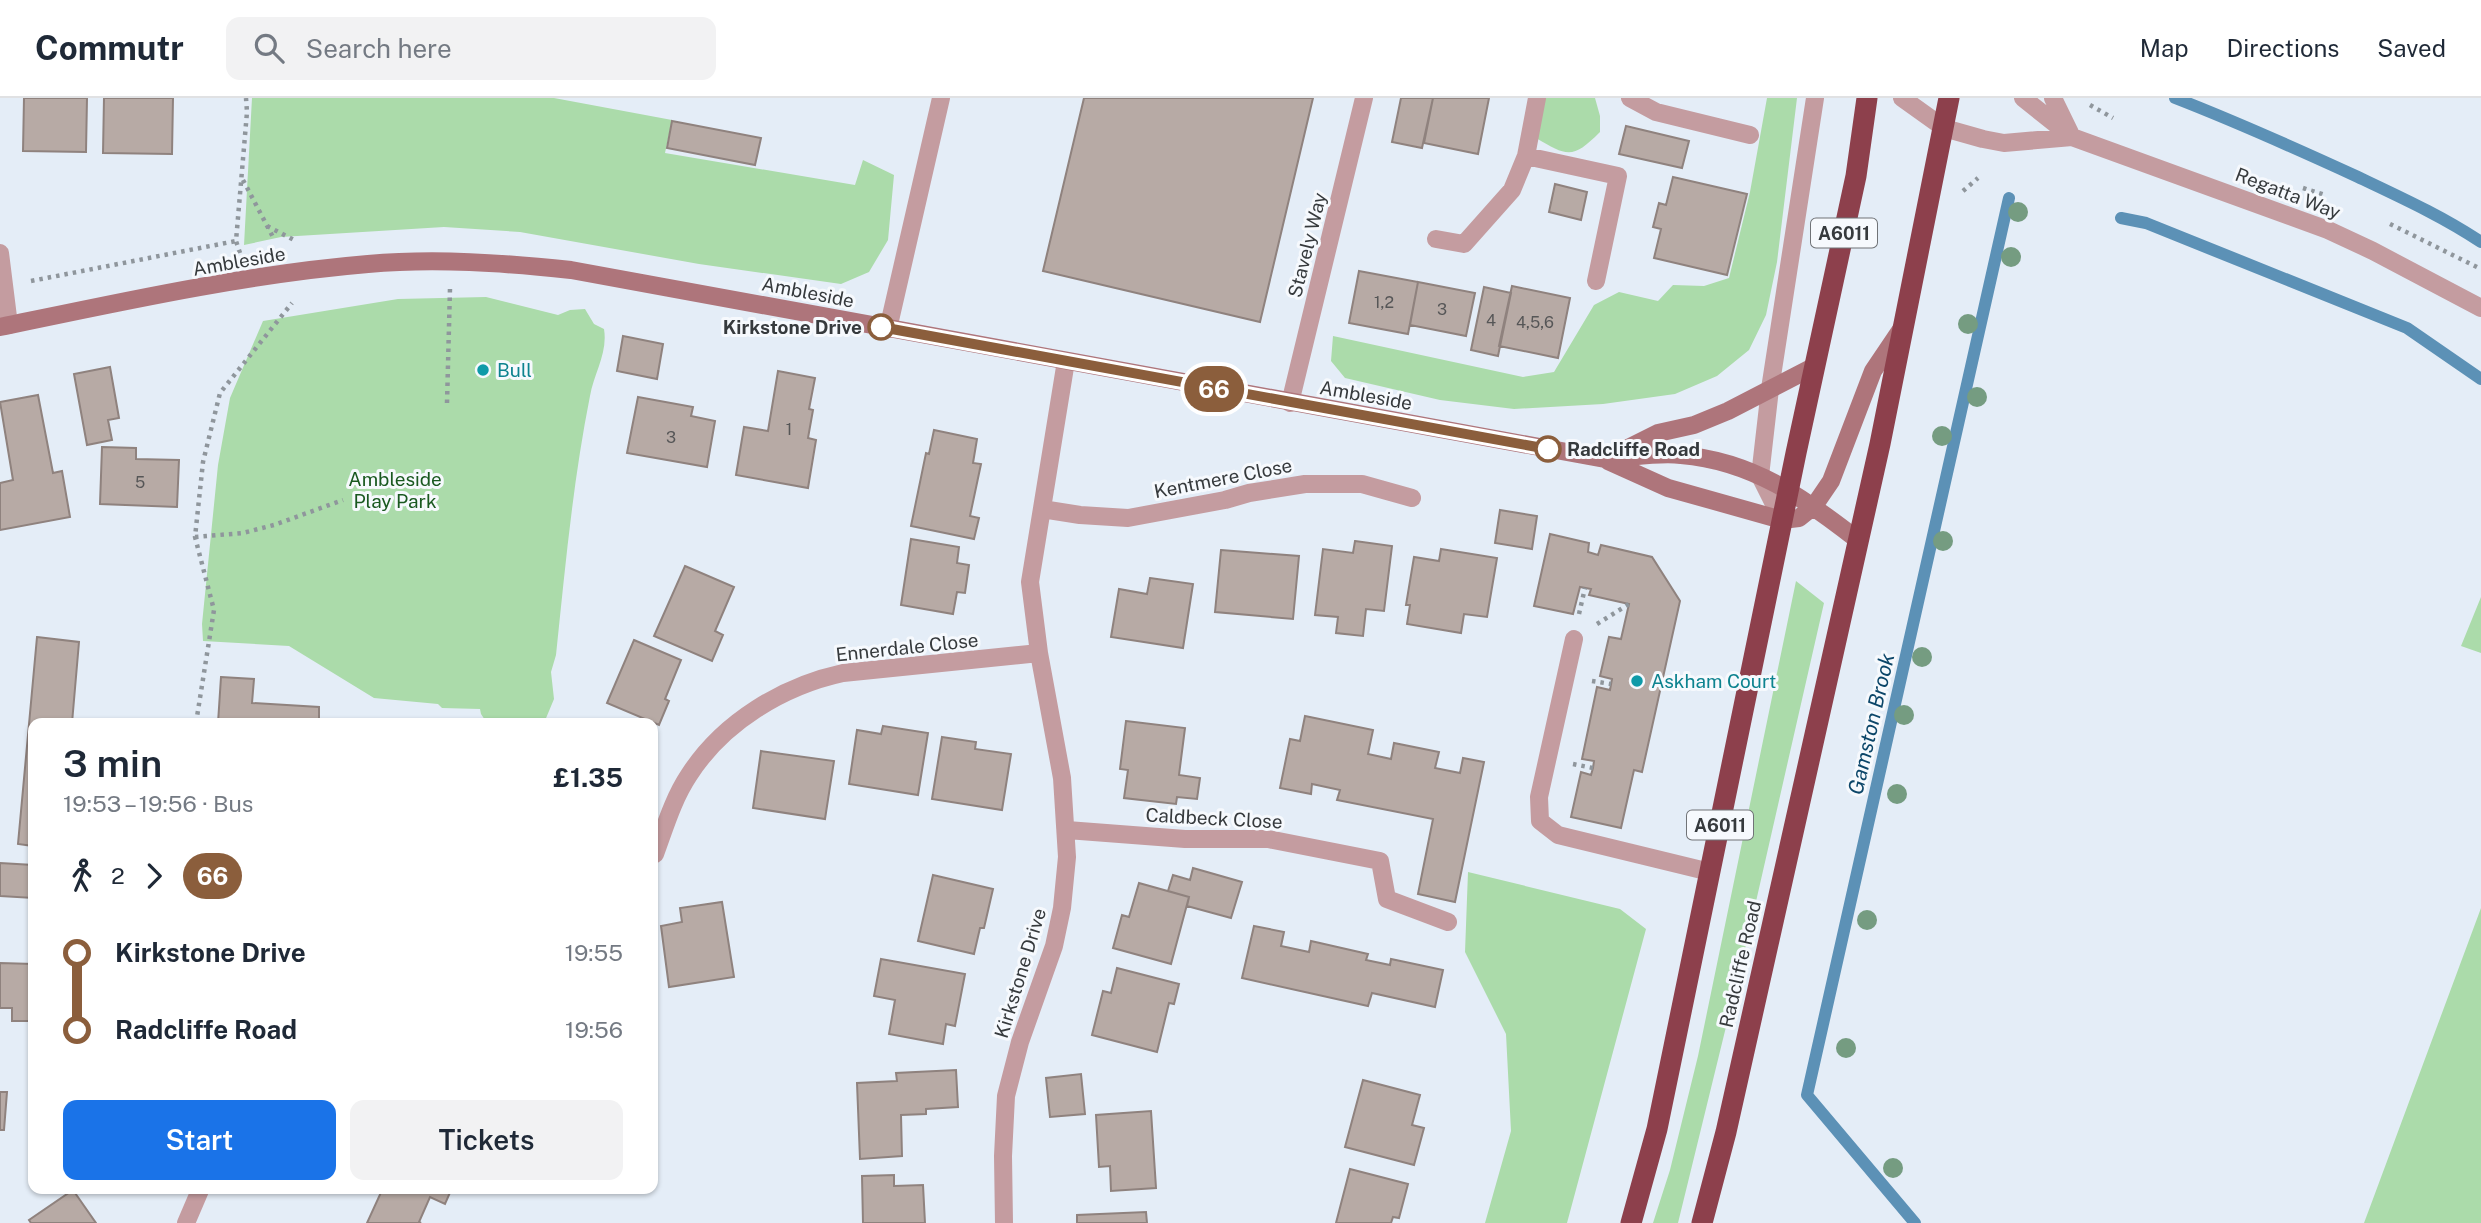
<!DOCTYPE html>
<html lang="en">
<head>
<meta charset="utf-8">
<style>
  :root { --surface:#fff; --page:#f2f2f3; --text:#1f2937; --muted:#747a83; --line:#e0e1e3; --accent:#1a73e8 }
  body { margin:0; font-family:"Public Sans",sans-serif; background:var(--page); color:var(--text); height:100vh; display:flex; flex-direction:column; font-size:26px; white-space:nowrap }
  * { box-sizing:border-box; margin:0 }
  p { font-size:23px; color:var(--muted) }
  .icon { flex:none; width:38px; height:38px; fill:none; stroke:currentColor; stroke-width:2; stroke-linecap:round; stroke-linejoin:round }
  .map { position:relative; flex:1; overflow:hidden }
  .side { position:absolute; left:28px; top:620px; width:630px; height:476px; display:flex; flex-direction:column; background:var(--surface); border-radius:14px; box-shadow:0 2px 5px #0004 }
  .side>* { flex:none }
  .badge { padding:0 14px; border-radius:23px; font-size:24px; line-height:46px }
  .map>.badge { position:absolute; translate:-50% -50%; box-shadow:0 0 0 4px #fff }
  .legs { display:flex; align-items:center; gap:10px; height:77px; padding:0 35px; font-size:23px }
  .legs p { margin-inline-start:auto }
  .head { display:flex; align-items:center; justify-content:space-between; height:119px; padding:0 35px }
  h1 { font-size:38px; font-weight:600; line-height:52px }
  .action { display:flex; gap:14px; margin-top:auto; padding:14px 35px }
  .action a { flex:1; height:80px; border-radius:14px; background:var(--accent); color:#fff; font-size:28px; font-weight:600; line-height:80px; text-align:center }
  .action a+a { background:var(--page); color:var(--text) }
  ul { padding:0 35px; list-style:none }
  li { display:flex; align-items:center; gap:24px; height:77px; font-size:26px }
  li i { display:grid; place-items:center; width:10px; height:100%; margin:0 9px; background:currentColor }
  li i::after { content:''; width:18px; height:18px; margin:-9px; border:5px solid; border-radius:50%; background:var(--surface) }
  li p { margin-inline-start:auto }
  li:first-child i { background:linear-gradient(#0000 50%,currentColor 0) }
  li:last-child i { background:linear-gradient(currentColor 50%,#0000 0) }
  header { display:flex; align-items:center; gap:42px; box-sizing:border-box; height:98px; padding:0 35px; background:var(--surface); border-bottom:2px solid var(--line) }
  header strong { font-size:33px }
  nav { display:flex; gap:38px; margin-inline-start:auto; font-size:24px }
  .search { width:490px; height:63px; background:var(--page); display:flex; align-items:center; gap:18px; box-sizing:border-box; padding:0 24px; border-radius:14px; color:var(--muted); font-size:26px }
  .map>svg:first-child { display:block }
  .green { fill:#abdbaa }
  .lines { fill:none; stroke-linecap:round; stroke-linejoin:round }
  .stream { stroke:#5c91b6; stroke-width:12 }
  .building { fill:#b7aaa5; stroke:#8f827e; stroke-width:2 }
  .path { stroke:#8f969c; stroke-width:4.5; stroke-dasharray:3.5 5; stroke-linecap:butt }
  .lane { stroke:#c49ca0; stroke-width:18 }
  .street { stroke:#c49ca0; stroke-width:18 }
  .secondary { stroke:#ae757b; stroke-width:18 }
  .highway { stroke:#8d404c; stroke-width:21 }
  .tree { fill:#759c81 }
  .line-1-casing { stroke:#fff; stroke-width:16 }
  .line-1 { stroke:#8b5e3c; stroke-width:10 }
  .stop-1-dot { fill:#fff; stroke:#8b5e3c; stroke-width:3.5 }
  .culture-dot { fill:#0f9aa8; stroke:#f6f9fd; stroke-width:2.5 }
  .labels { text-anchor:middle; dominant-baseline:central; stroke-width:6; stroke-linejoin:round; paint-order:stroke }
  .number-label { font-size:16px; fill:#565657 }
  .shield { fill:#f6f9fd; stroke:#707377; stroke-width:2 }
  .shield-label { font-size:18px; font-weight:bold; fill:#363a3d }
  .street-label { font-size:19px; fill:#363a3d; stroke:#f6f9fd }
  .stop-label { font-size:19px; font-weight:bold; fill:#363a3d; stroke:#f6f9fd; text-anchor:end }
  .culture-label { font-size:19px; fill:#0d838f; stroke:#f6f9fd; text-anchor:start }
  .park-label { font-size:19px; fill:#1a5920; stroke:#f6f9fd }
  .water-label { font-size:21px; font-style:italic; fill:#0c4669; stroke:#f6f9fd }
</style>
</head>
<body>
<header>
<strong>Commutr</strong>
<div class="search"><svg class="icon" aria-label="search" viewBox="0 0 24 24"><circle cx="10" cy="10" r="6"/><path d="M15 15l6 6"/></svg>Search here</div>
<nav><a>Map</a><a>Directions</a><a>Saved</a></nav>
</header>
<div class="map">
<svg width="2481" height="1125" viewBox="0 0 2481 1125">
  <rect width="100%" height="100%" fill="#e4edf7"/>
  <path class="green" d="M252 0H554L672 22 665 55 855 87 863 62 894 77 888 142 869 174 841 186 699 166 520 134 444 129 281 139 244 147Z
    M1540 0H1595L1600 18V34C1573 61 1568 59 1536 40Z
    M1767 0H1797L1777 164 1766 217 1749 252 1717 278 1675 296 1603 306 1514 311 1440 302 1345 280 1331 263 1333 238 1523 279 1554 274 1594 207 1619 194 1658 203 1673 187 1704 188 1729 180 1750 94Z
    M486 199 558 217 570 212 585 211 594 226 604 231C608 255 594 275 590 298 573 383 565 471 556 557L551 574 554 601 544 625H487L481 616 480 611 442 610 438 606 374 600 289 548 203 543 202 526 218 367 230 300 263 223 398 201Z
    M1796 483 1824 505 1747 843 1678 1125H1653L1670 1072 1698 958Z
    M2481 499V555L2461 548Z
    M1468 774 1620 811 1646 831 1567 1125H1485L1511 1033 1506 936 1465 854Z
    M2481 810V1125H2364L2370 1109Z"/>
  <g class="lines">
    <path class="stream" d="M2175 0C2237 24 2297 51 2358 79 2400 99 2442 118 2481 144
      M2121 120 2146 125 2407 230 2481 281
      M1915 1125 1807 997 2009 100"/>
  </g>
  <path class="building" d="M24 0H87L86 54 23 53Z
    M104 0H173L172 56 103 55Z
    M1084 0H1313L1260 224 1043 173Z
    M1401 0H1433L1422 50 1392 44Z
    M1433 0H1489L1478 56 1424 45Z
    M672 23 761 40 755 67 667 50Z
    M1626 28 1689 43 1682 70 1619 56Z
    M1673 79 1747 96 1727 177 1654 160 1661 131 1653 129 1659 105 1666 107Z
    M1555 86 1587 94 1581 122 1549 114Z
    M1359 173 1418 184 1408 236 1349 225Z
    M1418 184 1475 195 1466 238 1410 227Z
    M1512 188 1570 200 1558 260 1499 248Z
    M1484 189 1511 195 1498 258 1471 252Z
    M623 238 663 246 657 281 617 273Z
    M110 269 119 320 108 322 112 342 87 347 74 276Z
    M778 273 815 280 809 311 813 312 808 340 816 342 808 390 736 377 744 329 768 333Z
    M38 297 53 375 62 373 70 419 0 432V385L13 382 0 304Z
    M638 299 693 309 691 318 715 323 707 369 627 355Z
    M934 332 977 341 973 365 981 366 970 418 979 420 974 441 911 428 926 355 929 356Z
    M102 349 136 350V361L179 362 177 409 100 406Z
    M1500 412 1537 418 1532 451 1495 445Z
    M1550 436 1589 445 1588 454 1598 457 1601 447 1652 459 1680 503 1642 674 1634 672 1621 730 1571 719 1581 674 1591 677 1593 670 1594 663 1582 661 1597 589 1610 592 1612 581 1600 578 1609 539 1621 541 1629 506 1589 497 1591 491 1580 489 1573 516 1534 508Z
    M911 441 959 449 957 465 969 467 965 495 957 494 953 516 901 507Z
    M1355 443 1392 448 1384 513 1366 511 1363 538 1336 535 1338 519 1315 517 1323 451 1353 455Z
    M1441 451 1497 460 1487 519 1464 516 1461 535 1407 526 1410 507H1406L1414 459 1439 463Z
    M1221 452 1299 458 1293 521 1215 514Z
    M685 468 734 489 715 533 723 537 712 563 654 538Z
    M1150 480 1193 486 1183 550 1111 539 1119 491 1147 496Z
    M37 539 79 544 72 625H33V748L18 746Z
    M634 542 681 562 665 601 669 603 659 627 607 605Z
    M221 579 254 581 252 605 319 609V625H218Z
    M1305 618 1373 632 1368 656 1391 661 1394 645 1439 654 1435 670 1460 675 1463 660 1484 664 1455 804 1418 796 1433 721 1337 702 1340 692 1312 686 1311 696 1280 690 1290 641 1300 643Z
    M1126 623 1185 630 1179 677 1200 680 1197 701 1177 699 1176 706 1124 700 1128 672 1120 671Z
    M883 628 928 635 918 697 849 686 857 632 881 636Z
    M942 639 976 644 975 651 1011 656 1002 712 932 701Z
    M761 653 834 663 825 721 753 710Z
    M0 765 33 767V800L0 798Z
    M1193 770 1242 784 1231 820 1187 808 1189 799 1168 793 1173 777 1190 782Z
    M933 777 993 791 984 830H980L974 856 918 843Z
    M1139 785 1189 799 1171 866 1113 850 1122 817 1129 819Z
    M722 804 734 879 669 889 661 828 682 824 680 810Z
    M1254 828 1284 834 1281 848 1309 854 1311 843 1368 856 1366 862 1390 867 1391 861 1443 872 1435 909 1372 895 1368 908 1242 880Z
    M881 861 965 876 955 928 946 926 943 946 889 936 895 902 874 898Z
    M0 865 33 866V923H12V910H0Z
    M1117 870 1179 886 1174 906 1169 905 1157 954 1092 937 1103 893 1111 895Z
    M956 972 958 1009 926 1011V1016L901 1017 902 1058 860 1061 857 985 897 983 896 975Z
    M1081 976 1085 1016 1050 1019 1046 980Z
    M1363 982 1420 997 1412 1027 1424 1030 1414 1067 1345 1049Z
    M0 994H7L4 1032H0Z
    M1151 1013 1156 1090 1111 1093 1110 1068 1099 1069 1096 1017Z
    M1350 1071 1408 1086 1399 1120 1393 1119 1391 1125H1336Z
    M894 1077V1088L923 1087 925 1125H863L862 1078Z
    M383 1090H452L445 1106 430 1099 419 1124 421 1125H367Z
    M73 1092 96 1125H31L29 1122Z
    M1146 1114 1147 1125H1077V1117Z"/>
  <g class="lines">
    <path class="path" d="M2090 7 2113 20
      M243 82 274 141
      M2303 90 2325 97
      M1963 93 1978 80
      M2390 126 2481 171
      M267 128 296 143
      M240 155 236 143 247 14 246 0
      M31 183 236 143
      M447 305 450 190
      M195 439 243 435 274 427 343 402
      M1579 516 1585 490
      M1597 526 1629 506
      M1592 583 1611 586
      M196 625 214 512 195 439 203 364 220 295 292 205
      M1573 666 1593 670"/>
    <path class="lane" d="M888 231 941 0
      M1782 422 1760 378 1770 291 1815 0"/>
    <path class="street" d="M1630 0 1656 14 1750 37
      M1902 0 1944 30 1983 41 2004 45 2072 39
      M2023 0 2072 39 2328 132 2373 153 2481 210
      M2053 0 2070 35
      M1526 58 1618 78 1596 183
      M1436 141 1464 146 1512 92 1526 58 1537 0
      M0 155 9 227
      M1290 305 1364 0
      M1042 411 1080 417 1128 420 1225 402 1249 395 1305 386H1362L1412 400
      M1574 541 1539 699 1540 723 1558 737 1710 774
      M1067 732 1185 741H1268L1380 763 1387 801 1448 824
      M655 756C665 729 673 701 689 677 723 624 783 588 843 575L1039 555
      M186 1125 201 1090
      M1004 1125 1003 1058 1006 998 1020 944 1054 848 1062 810 1067 759 1062 680 1039 555 1030 484 1066 263"/>
    <path class="secondary" d="M0 229C120 204 247 176 368 166 436 160 504 165 571 172L1605 361C1630 360 1657 354 1681 357 1753 363 1804 400 1859 443
      M1614 357 1658 335 1694 327 1728 313 1815 268
      M1608 363 1668 390 1782 422 1799 420 1814 408 1831 383 1873 273 1902 230"/>
    <path class="highway" d="M1631 1125 1657 1031 1796 355 1856 78 1867 0
      M1702 1125 1726 1034 1880 346 1949 0"/>
  </g>
  <g class="tree">
    <circle cx="2018" cy="114" r="10"/>
    <circle cx="2011" cy="159" r="10"/>
    <circle cx="1968" cy="226" r="10"/>
    <circle cx="1977" cy="299" r="10"/>
    <circle cx="1942" cy="338" r="10"/>
    <circle cx="1943" cy="443" r="10"/>
    <circle cx="1922" cy="559" r="10"/>
    <circle cx="1904" cy="617" r="10"/>
    <circle cx="1897" cy="696" r="10"/>
    <circle cx="1867" cy="822" r="10"/>
    <circle cx="1846" cy="950" r="10"/>
    <circle cx="1893" cy="1070" r="10"/>
  </g>
  <g class="lines">
    <defs>
      <path id="line-1" d="M881 229 1548 351"/>
    </defs>
    <use href="#line-1" class="line-1-casing"/>
    <use href="#line-1" class="line-1"/>
  </g>
  <g class="stop-1-dot">
    <circle cx="881" cy="229" r="12"/>
    <circle cx="1548" cy="351" r="12"/>
  </g>
  <g class="culture-dot">
    <circle cx="483" cy="272" r="7"/>
    <circle cx="1637" cy="583" r="7"/>
  </g>
  <g class="labels">
    <g class="number-label">
      <text x="1384" y="204">1,2</text>
      <text x="1442" y="211">3</text>
      <text x="1491" y="222">4</text>
      <text x="1535" y="224">4,5,6</text>
      <text x="789" y="331">1</text>
      <text x="671" y="339">3</text>
      <text x="140" y="384">5</text>
    </g>
    <g class="shield">
      <rect x="1811" y="120.5" width="66" height="29" rx="5"/>
      <rect x="1687" y="712.5" width="66" height="29" rx="5"/>
    </g>
    <g class="shield-label">
      <text x="1844" y="135">A6011</text>
      <text x="1720" y="727">A6011</text>
    </g>
    <g class="street-label">
      <text transform="translate(2288 95) rotate(21)">Regatta Way</text>
      <text transform="translate(1307 147) rotate(-76)">Stavely Way</text>
      <text transform="translate(239 163) rotate(-10)">Ambleside</text>
      <text transform="translate(808 194) rotate(11)">Ambleside</text>
      <text transform="translate(1366 297) rotate(10)">Ambleside</text>
      <text transform="translate(1223 380) rotate(-11)">Kentmere Close</text>
      <text transform="translate(907 549) rotate(-6)">Ennerdale Close</text>
      <text transform="translate(1214 720) rotate(3)">Caldbeck Close</text>
      <text transform="translate(1740 866) rotate(-77)">Radcliffe Road</text>
      <text transform="translate(1020 875) rotate(-73)">Kirkstone Drive</text>
    </g>
    <g class="stop-label">
      <text x="862" y="229">Kirkstone Drive</text>
      <text x="1567" y="351" text-anchor="start">Radcliffe Road</text>
    </g>
    <g class="culture-label">
      <text x="497" y="272">Bull</text>
      <text x="1651" y="583">Askham Court</text>
    </g>
    <g class="park-label">
      <text x="395" y="381">Ambleside<tspan x="395" dy="22">Play Park</tspan></text>
    </g>
    <g class="water-label">
      <text transform="translate(1871 626) rotate(-77)">Gamston Brook</text>
    </g>
  </g>
</svg>
<b class="badge" style="left:1214px;top:291px;background:#8b5e3c;color:#fff">66</b>
<section class="side">
<div class="head"><div><h1>3 min</h1><p>19:53 – 19:56 · Bus</p></div><b>£1.35</b></div>
<div class="legs"><svg class="icon" aria-label="walk" viewBox="0 0 24 24"><circle cx="13" cy="4" r="2"/><path d="M13 8l-2 6 4 7M11 14l-3 7M7 12l3-4h3l4 4"/></svg>2<svg class="icon" aria-label="forward" viewBox="0 0 24 24"><path d="M9 5l7 7-7 7"/></svg><b class="badge" style="background:#8b5e3c;color:#fff">66</b></div>
<ul>
<li><i style="color:#8b5e3c"></i><b>Kirkstone Drive</b><p>19:55</p></li>
<li><i style="color:#8b5e3c"></i><b>Radcliffe Road</b><p>19:56</p></li>
</ul>
<div class="action"><a>Start</a><a>Tickets</a></div>
</section>
</div>
</body>
</html>
